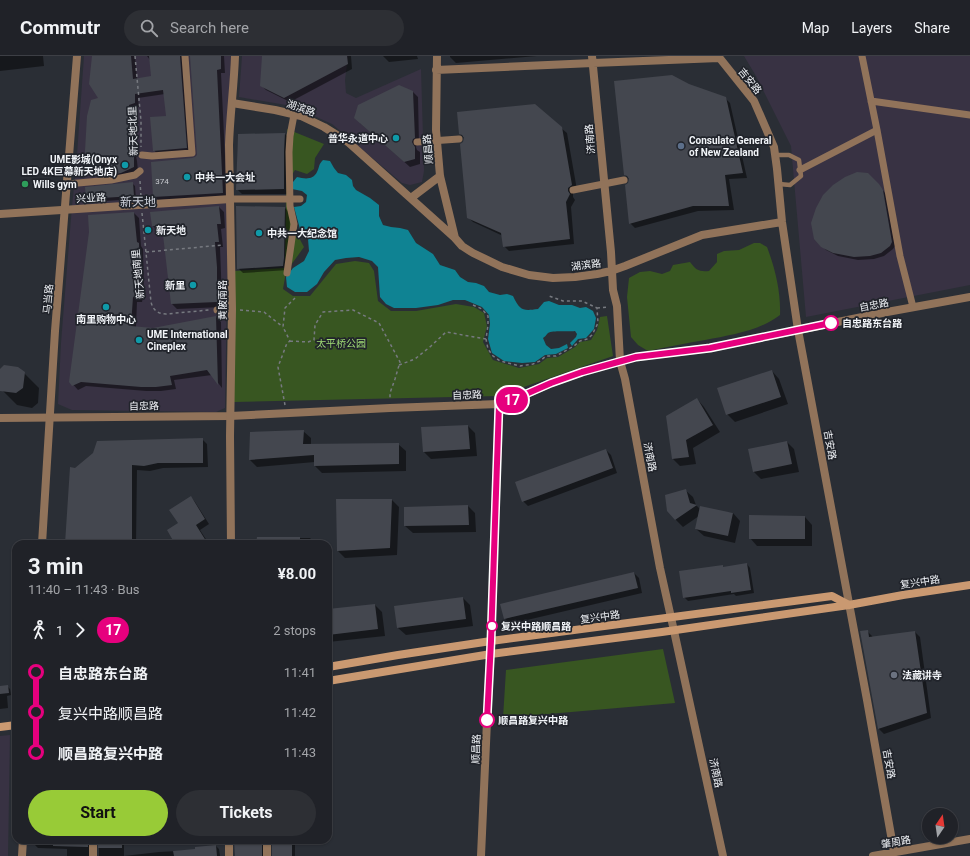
<!DOCTYPE html>
<html lang="en">
<head>
<meta charset="utf-8">
<style>
  :root { --surface:#202228; --page:#2d2f34; --text:#f1f3f6; --muted:#a2a4a8; --line:#3d3f45; --accent:#98cb37 }
  body { margin:0; font-family:Roboto,"Noto Sans SC",sans-serif; background:var(--page); color:var(--text); height:100vh; display:flex; flex-direction:column; font-size:15px; white-space:nowrap }
  * { box-sizing:border-box; margin:0 }
  p { font-size:13px; color:var(--muted) }
  .icon { flex:none; width:22px; height:22px; fill:none; stroke:currentColor; stroke-width:2; stroke-linecap:round; stroke-linejoin:round }
  .map { position:relative; flex:1; overflow:hidden }
  .sheet { position:absolute; left:12px; top:484px; width:320px; height:304px; display:flex; flex-direction:column; background:var(--surface); border-radius:12px; box-shadow:0 1px 3px #0004,0 0 0 1px var(--line) }
  .sheet>* { flex:none }
  .badge { padding:0 8px; border-radius:13px; font-size:14px; line-height:26px }
  .needle { width:26px; rotate:13deg }
  .tools { position:absolute; left:922px; top:752px; display:grid; gap:8px }
  .tools a { display:grid; place-items:center; width:36px; height:36px; border-radius:50%; background:var(--surface); box-shadow:0 1px 3px #0004,0 0 0 1px var(--line); font-size:20px }
  .map>.badge { position:absolute; translate:-50% -50%; box-shadow:0 0 0 2px #fff }
  .legs { display:flex; align-items:center; gap:6px; height:44px; padding:0 16px; font-size:13px }
  .legs p { margin-inline-start:auto }
  .headline { display:flex; align-items:center; justify-content:space-between; height:68px; padding:0 16px }
  h1 { font-size:22px; font-weight:700; line-height:30px }
  .cta { display:flex; gap:8px; margin-top:auto; padding:8px 16px }
  .cta a { flex:1; height:46px; border-radius:24px; background:var(--accent); color:#111; font-size:16px; font-weight:700; line-height:46px; text-align:center }
  .cta a+a { background:var(--page); color:var(--text) }
  ul { padding:0 16px; list-style:none }
  li { display:flex; align-items:center; gap:14px; height:40px; font-size:15px }
  li i { display:grid; place-items:center; width:6px; height:100%; margin:0 5px; background:currentColor }
  li i::after { content:''; width:10px; height:10px; margin:-5px; border:3px solid; border-radius:50%; background:var(--surface) }
  li p { margin-inline-start:auto }
  li:first-child i { background:linear-gradient(#0000 50%,currentColor 0) }
  li:last-child i { background:linear-gradient(currentColor 50%,#0000 0) }
  header { display:flex; align-items:center; gap:24px; box-sizing:border-box; height:56px; padding:0 20px; background:var(--surface); border-bottom:1px solid var(--line) }
  header strong { font-size:19px }
  nav { display:flex; gap:22px; margin-inline-start:auto; font-size:14px }
  .search { width:280px; height:36px; background:var(--page); display:flex; align-items:center; gap:10px; box-sizing:border-box; padding:0 14px; border-radius:22px; color:var(--muted); font-size:15px }
  .map>svg:first-child { display:block }
  .commercial { fill:#383243 }
  .green { fill:#385621 }
  .water { fill:#0f8393 }
  .shadow { fill:#0007 }
  .building { fill:#44474f }
  .lines { fill:none; stroke-linecap:round; stroke-linejoin:round }
  .path { stroke:#777a80; stroke-width:1.5; stroke-dasharray:3 3; stroke-linecap:butt }
  .service { stroke:#91735a; stroke-width:4.5 }
  .pedestrian { stroke:#91735a; stroke-width:7 }
  .minor { stroke:#91735a; stroke-width:8 }
  .tertiary { stroke:#91735a; stroke-width:8 }
  .secondary { stroke:#ca9971; stroke-width:8 }
  .pedestrian-bridge { stroke:#91735a; stroke-width:7 }
  .line-1-casing { stroke:#fff; stroke-width:9 }
  .line-1 { stroke:#e6007e; stroke-width:6 }
  .culture-dot { fill:#0f9aa8; stroke:#21242b; stroke-width:1.5 }
  .service-dot { fill:#5c6f8a; stroke:#21242b; stroke-width:1.5 }
  .leisure-dot { fill:#2e9e5b; stroke:#21242b; stroke-width:1.5 }
  .stop-1-dot { fill:#fff; stroke:#e6007e; stroke-width:2 }
  .worship-dot { fill:#6b7280; stroke:#21242b; stroke-width:1.5 }
  .labels { text-anchor:middle; dominant-baseline:central; stroke-width:3.5; stroke-linejoin:round; paint-order:stroke }
  .number-label { font-size:8px; fill:#c6c9ce }
  .street-label { font-size:10px; fill:#f1f4f8; stroke:#21242b }
  .poi-label { font-size:10px; font-weight:bold; fill:#f1f4f8; stroke:#21242b; text-anchor:start }
  .stop-label { font-size:10px; font-weight:bold; fill:#f1f4f8; stroke:#21242b; text-anchor:start }
  .park-label { font-size:10px; fill:#a0dc75; stroke:#21242b }
  .quarter-label { font-size:12px; fill:#cdd1da; stroke:#21242b }
</style>
</head>
<body>
<header>
<strong>Commutr</strong>
<div class="search"><svg class="icon" aria-label="search" viewBox="0 0 24 24"><circle cx="10" cy="10" r="6"/><path d="M15 15l6 6"/></svg>Search here</div>
<nav><a>Map</a><a>Layers</a><a>Share</a></nav>
</header>
<div class="map">
<svg width="970" height="800" viewBox="0 0 970 800">
  <rect width="100%" height="100%" fill="#2a2e35"/>
  <path class="commercial" d="M84 0H231L225 352 216 356 72 354 58 348 61 287 72 150 76 113Z
    M242 0H348L345 24 346 37 356 42 421 13 424 115 422 126 410 129 402 127 332 68 292 50 239 41Z
    M744 0H970V229L806 261 791 90 756 20Z
    M10 679 8 800H0V680Z"/>
  <path class="green" d="M287 73 324 88 315 102 314 113 307 118 295 114 288 125V154L297 178 304 191 286 216 283 233 293 240H310L336 208 355 205 369 207 374 215 378 245 391 255H416L456 248 474 251 484 257 487 270 483 286 493 304 519 312 539 308 547 302 558 301 575 291 580 286 591 284 597 274 600 261 607 260 613 300 498 340 234 346 233 215 285 212Z
    M754 187H760L767 191C775 212 781 236 780 259 759 275 731 279 705 284 686 287 667 291 648 295L638 289 631 281 627 241 629 222 640 216 650 215 662 218 670 215 673 209 690 206C696 214 699 216 709 215L717 206V198L724 195 739 194Z
    M663 593 675 647 503 662 506 614Z"/>
  <path class="water" d="M323 104 330 105 334 112 338 117 346 119 352 124 353 130 356 134 370 142 379 149V160L383 169 391 171 400 172 408 174 416 187 433 198 440 209 455 214 460 221 468 226 476 227 484 230 489 236 500 239 507 238 513 240C520 255 523 255 538 253L544 246 549 245 559 249H572L580 252 586 251 593 255 596 262 594 273 586 282 578 283 572 290 570 287 576 281 577 278 575 275C568 276 553 274 548 277 546 279 545 281 543 282L546 289 551 293 559 292 567 288 568 292 556 298 545 299 535 306 522 307 504 305 492 297 488 283 490 268 489 259 482 251 465 244H453L438 249 416 252H394L386 248 380 241 378 211 372 205 359 201 346 202 335 204 324 216 317 228 307 236H295L287 231 286 221 293 212 304 205 309 195 308 183 300 173 294 151 301 150 306 146 307 139 302 135 292 133 293 126 297 121C305 123 313 124 317 116 320 110 318 109 323 104Z"/>
  <path class="shadow" d="M0 0H43L44 10 0 15Z
    M93 0H135L137 23 152 21 150 4 147 0H186L190 96 158 99 154 94 167 61 165 38 138 42 139 51 132 53 136 100 137 105 138 115 116 123 111 119 109 107 103 116 98 117 93 116 89 112 99 43Z
    M191 0H224L225 17H221L227 141 158 144 154 140 198 99Z
    M263 0H351L352 13 290 46 266 34 261 29Z
    M383 0H417L418 3 389 6Z
    M450 0H537L456 7 450 1Z
    M689 29 725 42 730 47 747 122 729 123 734 154 698 155 635 172 630 167 628 128 630 124 625 119Z
    M413 36 418 41 419 87 417 88 416 91 417 94 420 96V108L410 111 360 67Z
    M561 72 567 77 577 134 573 137V141L575 144 571 151 574 188 509 195 504 190 503 180 473 166 468 161 464 86 465 83 460 78Z
    M285 78 290 83 289 138H242L237 133 238 79Z
    M132 127 135 130 136 143 90 146 87 143Z
    M882 133 886 138 895 190 893 193 884 200 874 203 858 204 838 200 826 194 815 182Z
    M219 151 224 156 225 172 221 173 223 191H220L221 217 222 251 177 253 172 248 164 174 158 175 153 170Z
    M285 152 290 157 289 207 288 214 243 217 238 212Z
    M134 157 139 162 141 190 143 193 144 237 142 246H137L136 271 153 273 216 261 221 266 222 332 212 319 174 324 176 333 161 335H146L86 330 78 334 70 325Z
    M0 314 24 317 39 332 38 347 32 352 17 349 0 332Z
    M772 315 779 323 788 348 735 366 727 358Z
    M697 343 704 351 720 376 693 392 696 408 680 410 673 403Z
    M468 370 475 377 477 400 431 403 424 396Z
    M303 375 311 382V389L398 388 406 395V415L322 417 315 410V406L257 411 250 404Z
    M202 383 207 388 208 411 163 412 150 415 137 414 136 488H66L75 413Z
    M787 386 794 393 799 416 761 423 754 416 749 394Z
    M606 394 611 399 617 417 528 450 523 445Z
    M685 434 693 441 696 449 701 454 733 457 740 465 735 487 704 480 696 473 699 460 683 471 676 464 668 455Z
    M191 441 195 446 209 468 200 474 209 488H176L179 468Z
    M392 444 399 451 397 499 345 502 338 495Z
    M468 450 475 457 476 476 413 477 405 470V452Z
    M805 461 812 469V490H757L750 482Z
    M258 482H310L316 488H258Z
    M747 508 750 512 754 537 736 540 734 538 688 545 684 541 722 510 724 512Z
    M634 517 639 522 642 537 510 568 505 563Z
    M463 542 470 549 473 570 406 579 398 572 395 551Z
    M375 549 382 556 385 580 328 586V554Z
    M867 575 872 580 873 582 915 576 920 581 931 662 884 678 879 673 861 576Z
    M0 631H8L10 633 11 639 7 640 8 652 0 653Z
    M35 784H92L90 800H67V793L38 792 35 789Z
    M99 784H155L124 787V800L159 796 196 794 216 790 219 793 220 800H99Z
    M235 784H266L264 800H236Z
    M273 784H295V800H273Z"/>
  <path class="building" d="M92 0H131L133 23 151 20 149 0H180L187 92 153 95 150 61 166 60 163 34 135 38V47L129 49 132 95 134 100V111L121 117 110 119 107 101 99 112 93 114 88 113 86 110 85 95 87 60 91 44 98 42 89 28Z
    M190 0H221V13L217 14 223 137 153 141 151 106 192 102 195 101 197 99Z
    M262 0H347L348 8 284 42 260 30Z
    M672 19 689 28 726 41 743 117 725 119 729 150H693L629 168 625 129 628 127 629 123 627 120 624 119 614 25Z
    M399 29 413 35 415 82 413 83 412 86 413 88 415 91V103L404 106 354 62 358 49Z
    M535 48 562 71 572 129 568 132V135L570 138 566 146 570 183 503 191 501 177 467 162 460 88 463 86 464 82 462 79 459 78 457 56Z
    M285 77 284 96V133L236 134 238 78Z
    M857 116 868 117 879 128 883 134 892 186 890 190 881 197 870 200 854 201 833 197 821 191 814 183 811 167 816 152 823 139 833 129 845 121Z
    M133 126 134 140 86 143 85 131Z
    M219 150 221 168H217L219 186H215L217 211V246L171 248 162 170H152L150 156Z
    M236 150 285 151 284 202 283 210 237 213Z
    M134 156 137 186 139 187 140 232 138 242 133 241 131 270 153 272 216 260 218 329 207 314 170 320 172 329 156 331H141L81 326 72 330 69 326 89 176 88 159Z
    M4 309 18 311 25 316 23 332 16 337 0 335V313Z
    M772 314 781 341 726 359 717 332Z
    M697 342 713 369 686 384 689 401 672 403 666 360Z
    M468 369 470 393 423 396 421 371Z
    M304 374 303 388 399 387V408L314 410V399L249 404 250 376Z
    M203 382V407H158L144 410 132 409V488H65L70 411 75 412 93 397 97 385Z
    M787 385 792 408 753 416 748 393Z
    M606 393 613 412 522 446 515 426Z
    M686 433 690 447 697 449 675 464 667 455 665 439Z
    M191 440 205 463 196 469 208 488H175L167 474 178 467 169 454Z
    M336 443H392L390 492 337 495Z
    M468 449 469 469 404 470V451Z
    M700 450 733 457 728 480 695 473Z
    M749 459 805 460V483H749Z
    M257 481H300V488H256Z
    M747 507 751 534 731 537V535L683 542 679 515 723 509V511Z
    M634 516 638 532 504 563 500 548Z
    M463 541 466 563 397 572 394 550Z
    M375 548 378 573 328 579V553Z
    M868 574 869 581 915 575 927 657 878 673 860 575Z
    M8 629 9 637 0 638V630Z
    M53 784H88V791L53 790Z
    M98 784H122V792H98Z
    M234 784H262V800H235Z
    M216 789 217 800H174L173 795 195 793V791Z
    M272 789H292V800H272Z"/>
  <g class="lines">
    <path class="path" d="M135 0 141 65V91
      M140 125 141 141
      M142 157 151 246C153 254 158 258 166 258L209 254
      M146 196 223 189
      M473 249 482 253 488 260V269L486 283 488 293 493 300 500 305 520 310 533 308 540 305 546 300H556L574 290 580 285 587 283 592 279 598 267 597 252 582 245H563L549 240
      M597 252 609 251
      M240 254 264 256 283 271
      M290 285 308 286 314 284 315 269 323 256 353 254 379 267 400 306 395 323 390 337V343
      M399 309 415 303 431 290 446 276 486 283
      M285 349 278 311 287 287 290 285 283 271 285 252 295 242"/>
    <path class="service" d="M775 99H789L799 104 801 120 790 129 779 128"/>
    <path class="pedestrian" d="M862 0 877 74 900 200 913 251
      M871 45 970 59
      M142 99 152 100 192 97 185 0
      M800 114 877 74
      M67 128 111 124 135 119 140 115
      M231 143H300
      M287 217 294 168 290 150 289 96 290 80 294 59
      M217 254 232 253"/>
    <path class="minor" d="M437 0 436 74 440 120 455 182
      M592 0 611 196 613 234 617 250 620 305 625 323 660 512 674 575
      M718 0 754 45 774 91 777 113 782 166 798 274 867 644 894 796
      M436 14 593 7 719 2
      M232 47 275 54 301 60 324 71 348 86 455 182 462 190 473 197 502 211 529 219 553 222 575 221 597 218 611 215 625 210 702 179 782 166
      M411 142 440 120
      M0 158 231 143
      M0 362 230 360 390 352 499 348 510 345 551 327 582 316 636 301 710 292 887 256 970 241
      M93 784V800
      M267 800V784
      M481 800 487 665 491 585 499 348
      M873 800 970 783"/>
    <path class="tertiary" d="M42 488 55 275 77 0
      M231 488 230 380 232 253 229 89C230 59 234 30 235 0
      M674 575 723 800
      M22 800 23 784
      M229 800V784"/>
    <path class="secondary" d="M328 611 398 599 491 585 832 540 849 549
      M328 625 491 598 662 576 849 549 903 539 970 529
      M0 671 16 669"/>
    <path class="pedestrian-bridge" d="M417 86 459 83
      M573 134 624 124"/>
  </g>
  <g class="lines">
    <defs>
      <path id="line-1" d="M487 664 491 585 499 348 510 345 551 327 582 316 636 301 710 292 831 267"/>
    </defs>
    <use href="#line-1" class="line-1-casing"/>
    <use href="#line-1" class="line-1"/>
  </g>
  <g class="culture-dot">
    <circle cx="396" cy="82" r="4"/>
    <circle cx="125" cy="109" r="4"/>
    <circle cx="187" cy="121" r="4"/>
    <circle cx="148" cy="174" r="4"/>
    <circle cx="259" cy="177" r="4"/>
    <circle cx="193" cy="229" r="4"/>
    <circle cx="106" cy="251" r="4"/>
    <circle cx="139" cy="284" r="4"/>
  </g>
  <circle class="service-dot" cx="681" cy="90" r="4"/>
  <circle class="leisure-dot" cx="25" cy="128" r="4"/>
  <g class="stop-1-dot">
    <circle cx="831" cy="267" r="7"/>
    <circle cx="492" cy="570" r="5"/>
    <circle cx="487" cy="664" r="7"/>
  </g>
  <circle class="worship-dot" cx="894" cy="619" r="4"/>
  <g class="labels">
    <g class="number-label">
      <text x="162" y="125">374</text>
    </g>
    <g class="street-label">
      <text transform="translate(750 25) rotate(51)">吉安路</text>
      <text transform="translate(301 52) rotate(19)">湖滨路</text>
      <text transform="translate(133 75) rotate(-92)">新天地北里</text>
      <text transform="translate(590 83) rotate(-95)">济南路</text>
      <text transform="translate(428 93) rotate(-95)">顺昌路</text>
      <text transform="translate(91 142) rotate(-4)">兴业路</text>
      <text transform="translate(586 209) rotate(-7)">湖滨路</text>
      <text transform="translate(138 218) rotate(-96)">新天地南里</text>
      <text transform="translate(48 243) rotate(-85)">马当路</text>
      <text transform="translate(222 244) rotate(-90)">黄陂南路</text>
      <text transform="translate(874 249) rotate(-11)">自忠路</text>
      <text transform="translate(467 339) rotate(-2)">自忠路</text>
      <text transform="translate(144 350) rotate(-1)">自忠路</text>
      <text transform="translate(830 389) rotate(80)">吉安路</text>
      <text transform="translate(650 401) rotate(79)">济南路</text>
      <text transform="translate(920 526) rotate(-9)">复兴中路</text>
      <text transform="translate(600 561) rotate(-8)">复兴中路</text>
      <text transform="translate(476 693) rotate(-88)">顺昌路</text>
      <text transform="translate(889 708) rotate(80)">吉安路</text>
      <text transform="translate(716 717) rotate(78)">济南路</text>
      <text transform="translate(896 786) rotate(-10)">肇周路</text>
    </g>
    <g class="poi-label">
      <text x="388" y="82" text-anchor="end">普华永道中心</text>
      <text x="689" y="84">Consulate General<tspan x="689" dy="12">of New Zealand</tspan></text>
      <text x="117" y="103" text-anchor="end">UME影城(Onyx<tspan x="117" dy="12">LED 4K巨幕新天地店)</tspan></text>
      <text x="195" y="121">中共一大会址</text>
      <text x="33" y="128">Wills gym</text>
      <text x="156" y="174">新天地</text>
      <text x="267" y="177">中共一大纪念馆</text>
      <text x="185" y="229" text-anchor="end">新里</text>
      <text x="106" y="263" text-anchor="middle">南里购物中心</text>
      <text x="147" y="278">UME International<tspan x="147" dy="12">Cineplex</tspan></text>
      <text x="902" y="619">法藏讲寺</text>
    </g>
    <g class="stop-label">
      <text x="842" y="267">自忠路东台路</text>
      <text x="501" y="570">复兴中路顺昌路</text>
      <text x="498" y="664">顺昌路复兴中路</text>
    </g>
    <g class="park-label">
      <text x="341" y="287">太平桥公园</text>
    </g>
    <g class="quarter-label">
      <text x="138" y="146">新天地</text>
    </g>
  </g>
</svg>
<div class="tools">
<a><svg class="needle" viewBox="-14 -14 28 28"><path d="M0-13l5 13h-10z" fill="#e53935"/><path d="M0 13l5-13h-10z" fill="#a2a4a8"/></svg></a>
</div>
<b class="badge" style="left:512px;top:344px;background:#e6007e;color:#fff">17</b>
<section class="sheet">
<div class="headline"><div><h1>3 min</h1><p>11:40 – 11:43 · Bus</p></div><b>¥8.00</b></div>
<div class="legs"><svg class="icon" aria-label="walk" viewBox="0 0 24 24"><circle cx="13" cy="4" r="2"/><path d="M13 8l-2 6 4 7M11 14l-3 7M7 12l3-4h3l4 4"/></svg>1<svg class="icon" aria-label="forward" viewBox="0 0 24 24"><path d="M9 5l7 7-7 7"/></svg><b class="badge" style="background:#e6007e;color:#fff">17</b><p>2 stops</p></div>
<ul>
<li><i style="color:#e6007e"></i><b>自忠路东台路</b><p>11:41</p></li>
<li><i style="color:#e6007e"></i><span>复兴中路顺昌路</span><p>11:42</p></li>
<li><i style="color:#e6007e"></i><b>顺昌路复兴中路</b><p>11:43</p></li>
</ul>
<div class="cta"><a>Start</a><a>Tickets</a></div>
</section>
</div>
</body>
</html>
